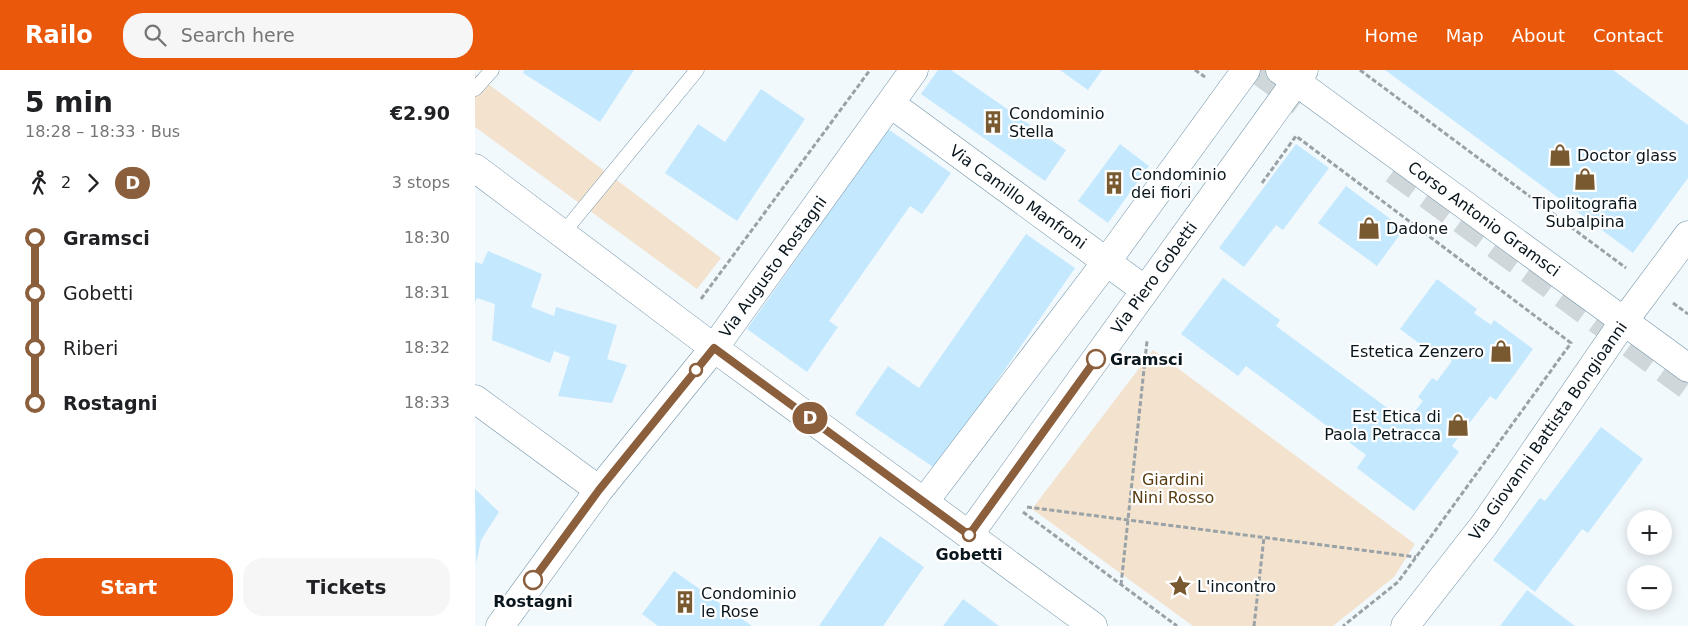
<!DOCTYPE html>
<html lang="en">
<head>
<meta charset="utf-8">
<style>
  :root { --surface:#fff; --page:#f6f6f6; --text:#202124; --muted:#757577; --accent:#ea580c }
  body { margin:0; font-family:"DejaVu Sans",sans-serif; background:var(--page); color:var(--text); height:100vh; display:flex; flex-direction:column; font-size:19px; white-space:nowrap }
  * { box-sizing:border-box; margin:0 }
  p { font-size:16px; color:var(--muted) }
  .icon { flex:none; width:28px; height:28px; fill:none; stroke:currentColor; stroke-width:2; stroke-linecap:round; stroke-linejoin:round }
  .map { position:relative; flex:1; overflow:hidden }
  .details { display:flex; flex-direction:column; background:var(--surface); width:475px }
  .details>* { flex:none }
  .badge { padding:0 10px; border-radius:16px; font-size:18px; line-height:32px }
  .controls { position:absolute; left:1152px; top:440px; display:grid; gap:10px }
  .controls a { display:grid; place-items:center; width:45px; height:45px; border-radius:50%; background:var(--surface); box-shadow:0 2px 12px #0003; font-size:25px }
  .map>.badge { position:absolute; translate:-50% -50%; box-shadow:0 0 0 2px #fff }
  .legs { display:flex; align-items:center; gap:8px; height:55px; padding:0 25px; font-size:16px }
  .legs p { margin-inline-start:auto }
  .overview { display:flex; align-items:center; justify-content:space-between; height:85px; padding:0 25px }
  h1 { font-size:28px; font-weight:700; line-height:38px }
  .cta { display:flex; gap:10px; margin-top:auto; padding:10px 25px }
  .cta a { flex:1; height:58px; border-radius:20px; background:var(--accent); color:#fff; font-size:20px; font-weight:700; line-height:58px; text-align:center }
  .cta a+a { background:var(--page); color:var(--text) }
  ul { padding:0 25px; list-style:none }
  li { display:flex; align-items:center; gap:18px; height:55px; font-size:19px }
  li i { display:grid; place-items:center; width:8px; height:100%; margin:0 6px; background:currentColor }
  li i::after { content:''; width:12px; height:12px; margin:-6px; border:4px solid; border-radius:50%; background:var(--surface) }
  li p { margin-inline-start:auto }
  li:first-child i { background:linear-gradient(#0000 50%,currentColor 0) }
  li:last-child i { background:linear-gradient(currentColor 50%,#0000 0) }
  header { display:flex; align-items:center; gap:30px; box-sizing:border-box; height:70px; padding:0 25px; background:var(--accent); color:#fff }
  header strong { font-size:24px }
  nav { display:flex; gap:28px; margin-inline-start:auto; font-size:18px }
  .search { width:350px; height:45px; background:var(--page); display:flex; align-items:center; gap:12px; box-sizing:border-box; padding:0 18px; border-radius:20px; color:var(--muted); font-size:19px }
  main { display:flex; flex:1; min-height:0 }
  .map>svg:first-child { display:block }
  .green { fill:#f3e2cd }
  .building { fill:#c4e8fe }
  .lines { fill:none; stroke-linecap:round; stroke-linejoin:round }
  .highway-tunnel { stroke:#cfd7db; stroke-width:28; stroke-dasharray:28 14; stroke-linecap:butt }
  .lane-casing { stroke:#7293a7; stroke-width:15 }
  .street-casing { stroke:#7293a7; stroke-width:29 }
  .secondary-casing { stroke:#7293a7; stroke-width:29 }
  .path { stroke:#98a2a7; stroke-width:3; stroke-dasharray:5 2.5; stroke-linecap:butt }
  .lane { stroke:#fff; stroke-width:14 }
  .street { stroke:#fff; stroke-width:28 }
  .secondary { stroke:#fff; stroke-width:28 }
  .line-1-casing { stroke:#fff; stroke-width:11 }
  .line-1 { stroke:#8b5e3c; stroke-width:8 }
  .stop-1-dot { fill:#fff; stroke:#8b5e3c; stroke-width:2.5 }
  .labels { text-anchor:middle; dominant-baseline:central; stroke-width:4.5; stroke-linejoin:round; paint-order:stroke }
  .poi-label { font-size:16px; fill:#09161d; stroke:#fff; text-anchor:start }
  .street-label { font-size:16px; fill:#09161d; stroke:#fff }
  .stop-label { font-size:16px; font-weight:bold; fill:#09161d; stroke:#fff }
  .park-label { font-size:16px; fill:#593c0f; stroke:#fff }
</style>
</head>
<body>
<header>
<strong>Railo</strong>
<div class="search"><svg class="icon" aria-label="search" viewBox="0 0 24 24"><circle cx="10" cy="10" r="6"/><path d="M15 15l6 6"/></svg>Search here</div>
<nav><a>Home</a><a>Map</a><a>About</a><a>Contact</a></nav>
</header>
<main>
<section class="details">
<div class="overview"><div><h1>5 min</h1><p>18:28 – 18:33 · Bus</p></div><b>€2.90</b></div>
<div class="legs"><svg class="icon" aria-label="walk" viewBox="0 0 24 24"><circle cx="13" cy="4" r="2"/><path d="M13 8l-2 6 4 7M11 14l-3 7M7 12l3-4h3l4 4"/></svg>2<svg class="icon" aria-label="forward" viewBox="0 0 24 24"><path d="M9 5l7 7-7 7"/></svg><b class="badge" style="background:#8b5e3c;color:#fff">D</b><p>3 stops</p></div>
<ul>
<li><i style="color:#8b5e3c"></i><b>Gramsci</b><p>18:30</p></li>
<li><i style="color:#8b5e3c"></i><span>Gobetti</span><p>18:31</p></li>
<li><i style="color:#8b5e3c"></i><span>Riberi</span><p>18:32</p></li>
<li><i style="color:#8b5e3c"></i><b>Rostagni</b><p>18:33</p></li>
</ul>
<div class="cta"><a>Start</a><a>Tickets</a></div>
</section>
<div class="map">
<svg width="1213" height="556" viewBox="0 0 1213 556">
  <rect width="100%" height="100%" fill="#f2f9fd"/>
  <path class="green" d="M0 4 246 188 222 219 0 57Z
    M678 280 940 474 919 507 858 556H718L557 439Z"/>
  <path class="building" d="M49 0H159L125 52 48 3Z
    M463 0H476L591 80 570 111 446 24Z
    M585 0H627L613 20Z
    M910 0H1138L1213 55V108L1158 183Z
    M286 19 330 49 262 151 190 103 223 54 250 72Z
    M413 59 476 103 447 144 435 136 354 251 363 257 332 302 272 259Z
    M645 74 674 96 633 153 603 131Z
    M821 74 854 98 808 160 801 155 769 197 744 178Z
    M871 116 929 159 902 196 843 153Z
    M551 164 600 198 461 399 380 344 413 296 444 318Z
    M13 181 67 204 56 237 79 246 81 237 142 255 132 289 152 295 137 333 83 326 95 287 79 281 75 293 17 270 20 234 2 228 0 232V192L7 194Z
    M748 208 805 250 801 256 922 345 926 339 936 346 948 331 943 327 957 308 962 311 977 291 968 284 965 289 925 259 962 209 1002 239 999 243 1016 255 1019 250 1058 279 1021 330 1015 326 977 376 984 382 939 441 882 398 891 385 771 296 763 306 706 264Z
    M1126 357 1168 389 1113 463 1107 459 1060 522 1018 490 1065 428 1070 431Z
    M0 419 24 442 6 470 1 494Z
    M405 466 449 497 408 556H344Z
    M199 501 277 556H183L167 544Z
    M1052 520 1100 556H1025Z
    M488 529 524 556H468Z"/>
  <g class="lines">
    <path class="highway-tunnel" d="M783 0 826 32
      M919 100 1213 316"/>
    <defs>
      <path id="lane" d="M0 19 17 0
        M88 163 222 0"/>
      <path id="street" d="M416 34 670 220
        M0 98 239 278 618 556
        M0 329 124 420
        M449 432 632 191 771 0
        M494 465 829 0
        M25 556 124 420 239 278 439 0
        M930 556 1009 455 1149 251 1213 165"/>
      <path id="secondary" d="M805 0 1213 298"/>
    </defs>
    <use href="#lane" class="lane-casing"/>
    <use href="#street" class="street-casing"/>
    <use href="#secondary" class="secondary-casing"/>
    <path class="path" d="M720 0 730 7
      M885 0 1151 198
      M787 113 821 66 1096 273 923 512 868 556
      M226 229 395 0
      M1198 233 1213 244
      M552 437 941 487
      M548 442 702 556
      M646 515 672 271
      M779 556 789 467"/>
    <use href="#lane" class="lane"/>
    <use href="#street" class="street"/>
    <use href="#secondary" class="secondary"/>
  </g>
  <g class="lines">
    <defs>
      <path id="line-1" d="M58 510 124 420 239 278 494 465 621 289"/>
    </defs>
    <use href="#line-1" class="line-1-casing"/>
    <use href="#line-1" class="line-1"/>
  </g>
  <defs>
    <symbol id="building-bare" viewBox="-9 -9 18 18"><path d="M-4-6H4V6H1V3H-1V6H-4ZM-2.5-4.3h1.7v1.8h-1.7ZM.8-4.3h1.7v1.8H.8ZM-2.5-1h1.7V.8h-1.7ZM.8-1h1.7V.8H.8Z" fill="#79592f" stroke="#fff" stroke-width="2.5" paint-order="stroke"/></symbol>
    <symbol id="shop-bare" viewBox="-9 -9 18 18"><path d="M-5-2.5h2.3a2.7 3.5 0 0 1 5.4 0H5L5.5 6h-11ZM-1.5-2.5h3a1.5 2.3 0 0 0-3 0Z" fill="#79592f" stroke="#fff" stroke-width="2.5" paint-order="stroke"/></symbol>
    <symbol id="sight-bare" viewBox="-9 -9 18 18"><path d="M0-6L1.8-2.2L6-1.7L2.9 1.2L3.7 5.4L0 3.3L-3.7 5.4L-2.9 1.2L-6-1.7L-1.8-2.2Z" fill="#79592f" stroke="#fff" stroke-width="2.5" paint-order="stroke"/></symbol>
  </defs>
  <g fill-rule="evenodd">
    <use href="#building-bare" x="502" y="36" width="32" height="32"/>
    <use href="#shop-bare" x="1069" y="69" width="32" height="32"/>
    <use href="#shop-bare" x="1094" y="93" width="32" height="32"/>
    <use href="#building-bare" x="623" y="97" width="32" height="32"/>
    <use href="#shop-bare" x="878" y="142" width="32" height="32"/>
    <use href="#shop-bare" x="1010" y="265" width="32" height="32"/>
    <use href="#shop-bare" x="967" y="339" width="32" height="32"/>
    <use href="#sight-bare" x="689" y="500" width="32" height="32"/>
    <use href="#building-bare" x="194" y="516" width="32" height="32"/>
  </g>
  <g class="stop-1-dot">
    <circle cx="621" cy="289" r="9"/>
    <circle cx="221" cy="300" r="6"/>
    <circle cx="494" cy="465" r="6"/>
    <circle cx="58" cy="510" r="9"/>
  </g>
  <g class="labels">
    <g class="poi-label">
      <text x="534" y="43">Condominio<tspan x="534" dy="18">Stella</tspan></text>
      <text x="1102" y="85">Doctor glass</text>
      <text x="656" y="104">Condominio<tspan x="656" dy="18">dei fiori</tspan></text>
      <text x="1110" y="133" text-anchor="middle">Tipolitografia<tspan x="1110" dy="18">Subalpina</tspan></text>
      <text x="911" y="158">Dadone</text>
      <text x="1009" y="281" text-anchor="end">Estetica Zenzero</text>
      <text x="966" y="346" text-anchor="end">Est Etica di<tspan x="966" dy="18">Paola Petracca</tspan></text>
      <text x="722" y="516">L'incontro</text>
      <text x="226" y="523">Condominio<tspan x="226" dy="18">le Rose</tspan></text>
    </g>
    <g class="street-label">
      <text transform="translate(543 127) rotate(36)">Via Camillo Manfroni</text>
      <text transform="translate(1009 149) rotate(36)">Corso Antonio Gramsci</text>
      <text transform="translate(298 197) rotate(-54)">Via Augusto Rostagni</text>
      <text transform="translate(679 208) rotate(-54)">Via Piero Gobetti</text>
      <text transform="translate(1073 361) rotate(-55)">Via Giovanni Battista Bongioanni</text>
    </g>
    <g class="stop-label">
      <text x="635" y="289" text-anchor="start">Gramsci</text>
      <text x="494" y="484">Gobetti</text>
      <text x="58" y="531">Rostagni</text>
    </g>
    <g class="park-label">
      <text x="698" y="409">Giardini<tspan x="698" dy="18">Nini Rosso</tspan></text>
    </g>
  </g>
</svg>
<div class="controls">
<a>+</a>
<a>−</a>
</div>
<b class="badge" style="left:335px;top:348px;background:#8b5e3c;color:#fff">D</b>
</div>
</main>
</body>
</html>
